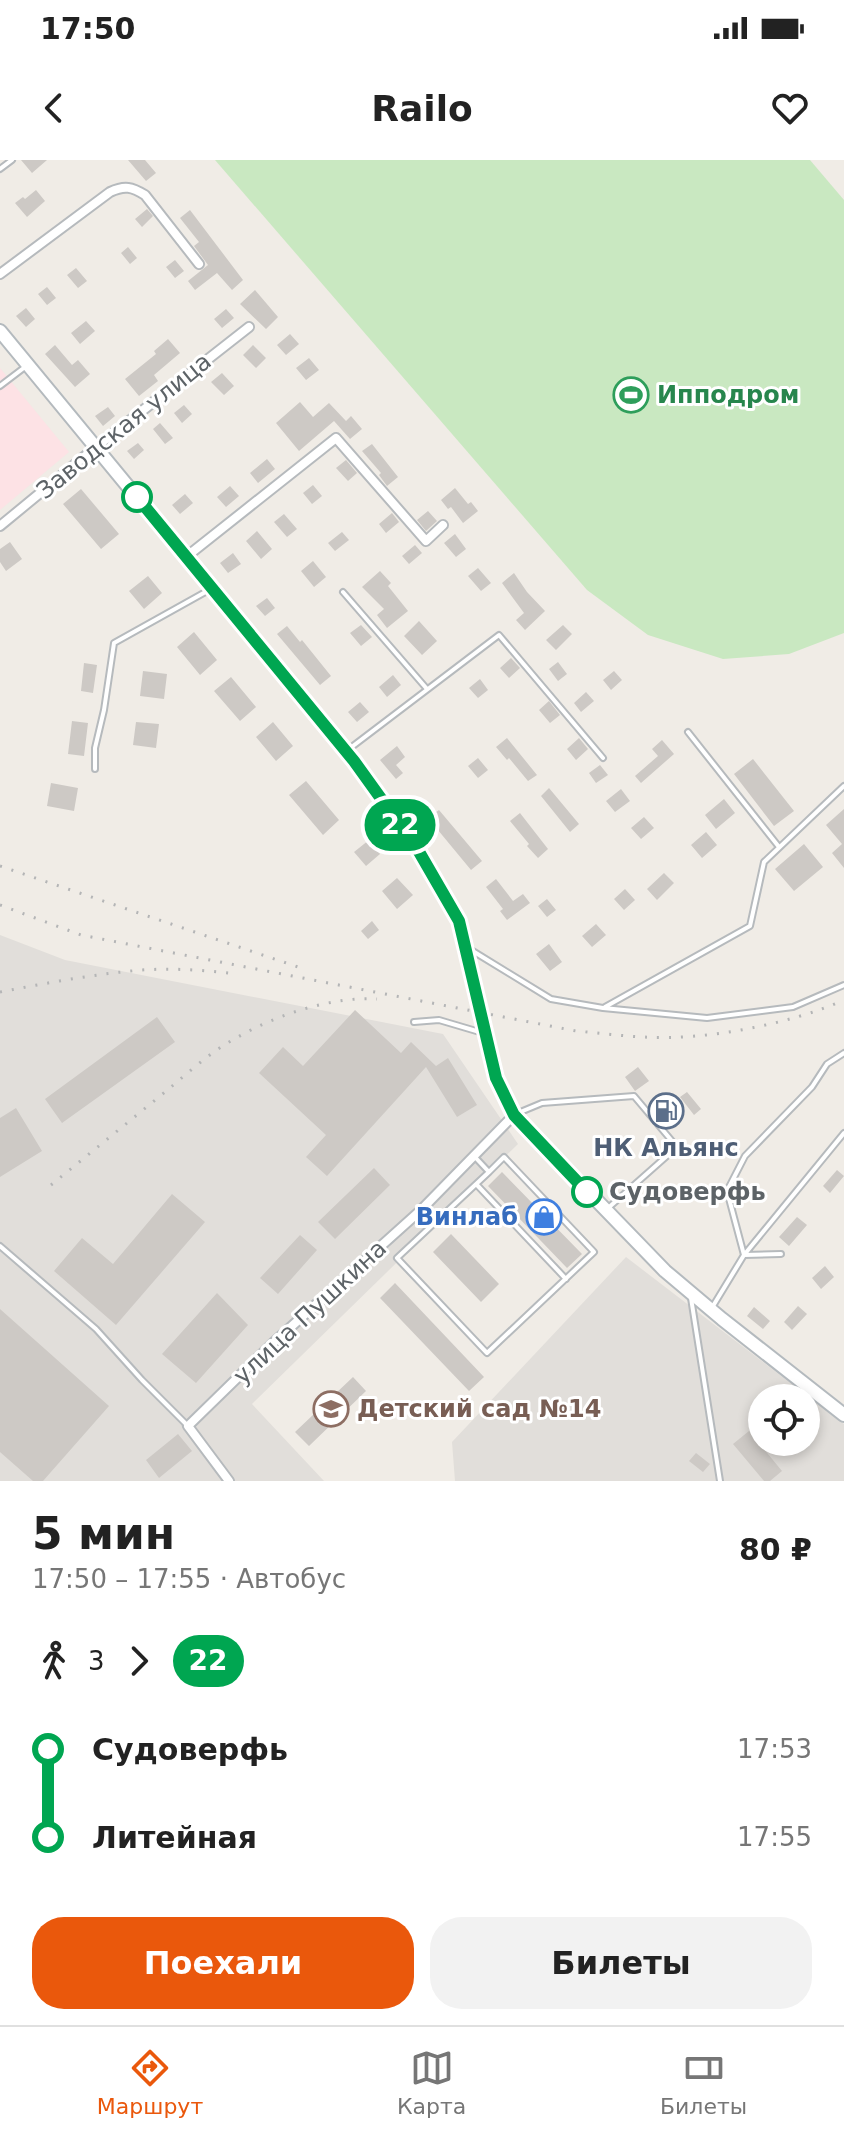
<!DOCTYPE html>
<html lang="ru">
<head>
<meta charset="utf-8">
<style>
  :root { --surface:#fff; --page:#f2f2f2; --text:#222; --muted:#767676; --line:#e0e0e0; --accent:#ea580c }
  body { margin:0; font-family:"DejaVu Sans",sans-serif; background:var(--page); color:var(--text); height:100vh; display:flex; flex-direction:column; font-size:30px; white-space:nowrap }
  * { box-sizing:border-box; margin:0 }
  p { font-size:26px; color:var(--muted) }
  .icon { flex:none; width:44px; height:44px; fill:none; stroke:currentColor; stroke-width:2; stroke-linecap:round; stroke-linejoin:round }
  .map { position:relative; height:1321px; overflow:hidden }
  .drawer { display:flex; flex-direction:column; background:var(--surface); flex:1 }
  .drawer>* { flex:none }
  .badge { padding:0 16px; border-radius:26px; font-size:28px; line-height:52px }
  .controls { position:absolute; left:748px; top:1224px; display:grid; gap:16px }
  .controls a { display:grid; place-items:center; width:72px; height:72px; border-radius:50%; background:var(--surface); box-shadow:0 4px 12px #0003; font-size:40px }
  .map>.badge { position:absolute; translate:-50% -50%; box-shadow:0 0 0 4px #fff }
  .legs { display:flex; align-items:center; gap:12px; height:88px; padding:0 32px; font-size:26px }
  .legs p { margin-inline-start:auto }
  .headline { display:flex; align-items:center; justify-content:space-between; height:136px; padding:0 32px }
  h1 { font-size:44px; font-weight:700; line-height:60px }
  .action { display:flex; gap:16px; margin-top:auto; padding:16px 32px }
  .action a { flex:1; height:92px; border-radius:32px; background:var(--accent); color:#fff; font-size:32px; font-weight:700; line-height:92px; text-align:center }
  .action a+a { background:var(--page); color:var(--text) }
  ul { padding:0 32px; list-style:none }
  li { display:flex; align-items:center; gap:28px; height:88px; font-size:30px }
  li i { display:grid; place-items:center; width:12px; height:100%; margin:0 10px; background:currentColor }
  li i::after { content:''; width:20px; height:20px; margin:-10px; border:6px solid; border-radius:50%; background:var(--surface) }
  li p { margin-inline-start:auto }
  li:first-child i { background:linear-gradient(#0000 50%,currentColor 0) }
  li:last-child i { background:linear-gradient(currentColor 50%,#0000 0) }
  .status { display:flex; justify-content:space-between; align-items:center; height:56px; padding:0 40px; background:var(--surface); direction:ltr }
  .status svg { height:22px; fill:currentColor }
  header { display:flex; justify-content:space-between; align-items:center; height:104px; padding:0 32px; background:var(--surface); font-size:36px; font-weight:700 }
  .tab-bar { display:flex; justify-content:space-around; align-items:center; height:112px; border-top:2px solid var(--line); background:var(--surface); font-size:22px; color:var(--muted) }
  .tab-bar a { display:grid; justify-items:center; gap:4px }
  .tab-bar .current { color:var(--accent) }
  .map>svg:first-child { display:block }
  .industrial { fill:#e1deda; fill-rule:evenodd }
  .medical { fill:#fde2e5 }
  .green { fill:#c9e8c1 }
  .building { fill:#cdc9c5 }
  .lines { fill:none; stroke-linecap:round; stroke-linejoin:round }
  .lane-casing { stroke:#b6babd; stroke-width:8 }
  .street-casing { stroke:#b6babd; stroke-width:12 }
  .secondary-casing { stroke:#b4babe; stroke-width:16 }
  .lane { stroke:#fff; stroke-width:4 }
  .street { stroke:#fff; stroke-width:8 }
  .secondary { stroke:#fff; stroke-width:12 }
  .rail { stroke:#b4b5b6; stroke-width:3; stroke-dasharray:2 10; stroke-linecap:butt }
  .line-1-casing { stroke:#fff; stroke-width:18 }
  .line-1 { stroke:#00a651; stroke-width:12 }
  .stop-1-dot { fill:#fff; stroke:#00a651; stroke-width:4 }
  .labels { text-anchor:middle; dominant-baseline:central; stroke-width:6; stroke-linejoin:round; paint-order:stroke }
  .leisure-label { font-size:24px; font-weight:bold; fill:#27864d; stroke:#fff; text-anchor:start }
  .street-label { font-size:24px; fill:#5d6367; stroke:#fff }
  .service-label { font-size:24px; font-weight:bold; fill:#4e5e75; stroke:#fff }
  .stop-label { font-size:24px; font-weight:bold; fill:#5d6367; stroke:#fff; text-anchor:start }
  .shop-label { font-size:24px; font-weight:bold; fill:#366cbe; stroke:#fff; text-anchor:end }
  .education-label { font-size:24px; font-weight:bold; fill:#785e54; stroke:#fff; text-anchor:start }
</style>
</head>
<body>
<div class="status"><b>17:50</b><svg viewBox="0 0 49 12"><path d="M0 12V9h3v3zM5 12V6h3v6zM10 12V3h3v9zM15 12V0h3v12zM26 1h20v11H26zM47 4h2v5h-2z"/></svg></div>
<header><svg class="icon" aria-label="back" viewBox="0 0 24 24"><path d="M15 5l-7 7 7 7"/></svg>Railo<svg class="icon" aria-label="heart" viewBox="0 0 24 24"><path d="M12 20l-8-8c-3-5 5-10 8-4 3-6 11-1 8 4z"/></svg></header>
<div class="map">
<svg width="844" height="1321" viewBox="0 0 844 1321">
  <rect width="100%" height="100%" fill="#f0ece6"/>
  <path class="industrial" d="M0 775 65 800 443 874 518 984 252 1244 324 1321H0Z
    M626 1097 844 1264V1321H455L452 1282ZM762 1238H806V1282H762Z"/>
  <path class="medical" d="M0 208 69 292 0 350Z"/>
  <path class="green" d="M215 0H810L844 40V473L789 494 723 499 648 475 587 430Z"/>
  <path class="building" d="M21 0H47L32 13Z
    M128 0H145L156 13 146 21Z
    M36 30 45 41 27 57 15 43 23 37 25 39Z
    M147 49 153 56 142 67 135 59Z
    M190 50 243 120 232 130 217 113 195 130 188 121 208 105 194 86 199 82 180 58Z
    M128 87 137 98 130 104 121 93Z
    M175 100 184 111 175 118 166 107Z
    M76 108 87 121 78 128 67 115Z
    M47 127 56 138 47 145 38 134Z
    M255 130 278 157 266 169 240 144Z
    M26 148 35 159 26 167 16 156Z
    M226 149 234 158 222 168 214 159Z
    M86 161 95 171 80 184 71 173Z
    M290 174 299 184 286 195 277 185Z
    M168 179 180 193 154 215 158 221 139 236 125 219 156 194 154 191Z
    M55 185 72 205 78 200 90 214 75 227 45 194Z
    M253 185 266 198 256 208 243 195Z
    M309 198 319 210 306 220 296 208Z
    M222 213 234 226 224 235 211 222Z
    M300 242 313 257 329 243 346 261 351 256 362 269 350 279 334 261 299 291 276 263Z
    M184 245 192 254 182 263 174 253Z
    M108 247 115 256 103 266 95 256Z
    M160 263 173 278 165 284 153 269Z
    M138 283 144 290 134 299 127 291Z
    M372 284 398 317 387 326 379 315 381 313 362 291Z
    M267 299 275 309 258 323 250 313Z
    M346 300 357 313 348 321 336 308Z
    M313 325 322 336 312 344 303 333Z
    M230 326 239 336 226 347 217 337Z
    M455 328 468 344 471 342 478 351 463 363 451 347 448 349 441 340Z
    M81 329 119 374 101 389 63 344Z
    M185 334 193 343 180 354 172 345Z
    M428 351 437 361 426 371 417 360Z
    M392 353 399 362 386 373 379 364Z
    M284 354 297 369 287 377 274 362Z
    M257 371 272 389 261 399 246 381Z
    M342 372 349 380 335 391 328 383Z
    M455 374 466 389 456 397 444 383Z
    M10 382 22 399 6 411 0 402V389Z
    M415 385 422 393 409 404 402 396Z
    M233 393 241 404 228 413 220 403Z
    M313 401 326 417 314 427 301 411Z
    M478 408 491 423 481 431 468 416Z
    M380 411 391 423 388 426 408 451 387 468 377 455 384 449 362 427Z
    M514 413 527 432 545 451 525 470 516 460 524 453 502 423Z
    M148 416 162 433 144 449 129 431Z
    M267 438 275 448 265 456 256 446Z
    M419 461 437 481 422 495 404 476Z
    M361 465 372 477 361 486 350 473Z
    M563 465 572 474 556 490 546 480Z
    M287 466 300 482 302 480 331 516 320 525 277 474Z
    M194 472 217 500 200 515 177 487Z
    M511 498 520 508 509 518 500 508Z
    M558 502 567 514 558 521 549 509Z
    M84 503 97 505 93 533 81 531Z
    M143 511 167 514 164 539 140 536Z
    M614 511 622 520 611 530 603 520Z
    M393 515 401 525 387 537 379 527Z
    M231 517 256 547 240 561 214 531Z
    M480 519 488 530 478 538 469 528Z
    M586 532 594 541 581 552 574 543Z
    M549 541 560 555 550 563 539 550Z
    M360 542 369 552 357 562 348 552Z
    M72 561 88 563 84 596 68 594Z
    M136 562 159 564 156 588 133 585Z
    M273 562 293 586 276 601 256 577Z
    M507 578 537 615 528 621 509 598 507 600 496 587Z
    M579 578 588 589 576 600 567 589Z
    M662 580 674 594 641 623 635 616 658 596 652 589Z
    M397 586 405 597 396 605 403 613 396 619 380 600Z
    M478 598 488 610 478 618 468 606Z
    M753 599 794 651 774 666 734 614Z
    M600 605 608 615 596 623 589 613Z
    M306 621 339 660 323 675 289 635Z
    M51 623 78 628 74 651 47 646Z
    M549 628 579 664 570 672 541 636Z
    M621 629 630 641 615 652 606 641Z
    M724 639 735 653 716 669 705 655Z
    M844 649V708L832 693 842 684 826 665Z
    M439 650 482 701 471 710 428 658Z
    M520 653 548 689 538 698 527 686 529 684 510 661Z
    M644 657 654 668 641 679 631 668Z
    M706 672 717 685 702 698 691 685Z
    M369 680 380 694 366 706 354 692Z
    M804 684 823 707 794 731 775 709Z
    M664 713 674 723 657 740 647 729Z
    M397 718 413 735 397 749 382 731Z
    M496 719 513 741 523 734 530 743 507 760 500 751 503 749 486 727Z
    M625 729 635 740 624 750 614 739Z
    M547 739 556 750 547 757 538 746Z
    M372 761 379 770 368 779 361 771Z
    M596 764 606 775 592 787 582 776Z
    M549 784 562 802 550 811 536 794Z
    M355 850 401 893 411 882 436 906 448 898 477 945 457 957 426 907 327 1016 306 997 326 975 259 913 283 887 303 906Z
    M157 857 175 882 62 963 45 939Z
    M638 907 649 921 635 931 625 917Z
    M687 932 701 949 694 955 680 937Z
    M672 935 679 946 660 959 652 949Z
    M16 948 42 991 0 1017V958Z
    M374 1008 390 1025 335 1079 318 1062Z
    M837 1010 844 1016 830 1033 823 1026Z
    M502 1012 582 1094 567 1108 488 1026Z
    M172 1034 205 1062 116 1165 54 1111 82 1078 113 1104Z
    M797 1057 807 1065 789 1086 779 1077Z
    M451 1074 499 1124 481 1142 433 1092Z
    M300 1075 317 1090 278 1134 260 1118Z
    M825 1106 834 1117 821 1129 812 1118Z
    M395 1123 484 1217 469 1231 380 1138Z
    M217 1133 248 1165 196 1223 162 1194Z
    M798 1146 807 1154 792 1170 784 1162Z
    M754 1147 770 1161 763 1169 747 1156Z
    M0 1149 109 1246 43 1321H33L0 1292Z
    M353 1217 366 1231 309 1286 295 1272Z
    M749 1271 782 1311 770 1321H764L733 1284Z
    M178 1274 192 1291 159 1318 146 1300Z
    M696 1293 710 1304 703 1312 689 1301Z"/>
  <g class="lines">
    <defs>
      <path id="lane" d="M0 9 12 0
        M0 226 25 207
        M343 432 427 529
        M688 572 779 687
        M349 589 499 475 603 598
        M95 609V588L104 550 114 483 209 430
        M471 790 551 839 603 848 707 858 793 847 844 825
        M605 847 750 766 764 702 844 626
        M414 862 439 860 483 873
        M518 953 542 943 634 936 677 987 607 1049
        M474 996 489 1012 397 1098 487 1193 594 1092 504 997 489 1012
        M477 1025 566 1119
        M0 1086 96 1169 142 1220 188 1266
        M781 1094 744 1095 727 1031 745 996 812 927 827 904 844 893
        M691 1138 720 1321
        M713 1146 744 1095 844 973"/>
      <path id="street" d="M0 114 110 32C125 25 132 27 145 35L199 104
        M0 366 96 287 249 167
        M186 397 336 278 426 381 443 365
        M229 1321 188 1266 273 1183 421 1050 514 955"/>
      <path id="secondary" d="M0 171 354 601 418 690 459 761 496 918 514 955 665 1111 722 1159 844 1255"/>
    </defs>
    <use href="#lane" class="lane-casing"/>
    <use href="#street" class="street-casing"/>
    <use href="#secondary" class="secondary-casing"/>
    <use href="#lane" class="lane"/>
    <use href="#street" class="street"/>
    <use href="#secondary" class="secondary"/>
    <path class="rail" d="M0 706 301 808
      M0 745 81 775 576 871C599 873 621 876 644 877 703 881 791 864 844 840
      M0 832C47 823 94 814 142 810 171 808 200 810 229 813
      M51 1025C89 994 127 963 165 932 188 913 211 891 238 877 276 855 333 836 377 839"/>
  </g>
  <g class="lines">
    <defs>
      <path id="line-1" d="M137 337 354 601 418 690 459 761 496 918 514 955 587 1032"/>
    </defs>
    <use href="#line-1" class="line-1-casing"/>
    <use href="#line-1" class="line-1"/>
  </g>
  <defs>
    <symbol id="stadium-ring" viewBox="-11 -11 22 22"><circle r="9.5" fill="#fff" stroke="#2e9e5b" stroke-width="1.5"/><path d="M0-5a6.5 5 0 1 0 0 10a6.5 5 0 1 0 0-10ZM-3.5-1.8h7v3.6h-7Z" fill="#2e9e5b"/></symbol>
    <symbol id="fuel-ring" viewBox="-11 -11 22 22"><circle r="9.5" fill="#fff" stroke="#5c6f8a" stroke-width="1.5"/><path d="M-5.5-6h7V0h2V4h1.3V-2.5L3-4.5l.8-.8L6-3V5H2.5V1h-1V6h-7ZM-4.2-4.7v3.2H.2V-4.7Z" fill="#5c6f8a"/></symbol>
    <symbol id="shop-ring" viewBox="-11 -11 22 22"><circle r="9.5" fill="#fff" stroke="#3f7fe0" stroke-width="1.5"/><path d="M-5-2.5h2.3a2.7 3.5 0 0 1 5.4 0H5L5.5 6h-11ZM-1.5-2.5h3a1.5 2.3 0 0 0-3 0Z" fill="#3f7fe0"/></symbol>
    <symbol id="school-ring" viewBox="-11 -11 22 22"><circle r="9.5" fill="#fff" stroke="#8d6e63" stroke-width="1.5"/><path d="M0-5L7-2L0 1L-7-2ZM-4 1L0 2.5L4 1V4Q0 6-4 4Z" fill="#8d6e63"/></symbol>
  </defs>
  <g fill-rule="evenodd">
    <use href="#stadium-ring" x="611" y="215" width="40" height="40"/>
    <use href="#fuel-ring" x="646" y="931" width="40" height="40"/>
    <use href="#shop-ring" x="524" y="1037" width="40" height="40"/>
    <use href="#school-ring" x="311" y="1229" width="40" height="40"/>
  </g>
  <g class="stop-1-dot">
    <circle cx="137" cy="337" r="14"/>
    <circle cx="587" cy="1032" r="14"/>
  </g>
  <g class="labels">
    <g class="leisure-label">
      <text x="657" y="235">Ипподром</text>
    </g>
    <g class="street-label">
      <text transform="translate(124 266) rotate(-39)">Заводская улица</text>
      <text transform="translate(310 1152) rotate(-43)">улица Пушкина</text>
    </g>
    <g class="service-label">
      <text x="666" y="988">НК Альянс</text>
    </g>
    <g class="stop-label">
      <text x="609" y="1032">Судоверфь</text>
    </g>
    <g class="shop-label">
      <text x="518" y="1057">Винлаб</text>
    </g>
    <g class="education-label">
      <text x="357" y="1249">Детский сад №14</text>
    </g>
  </g>
</svg>
<div class="controls">
<a><svg class="icon" aria-label="locate" viewBox="0 0 24 24"><circle cx="12" cy="12" r="6"/><path d="M12 2v4M12 18v4M2 12h4M18 12h4"/></svg></a>
</div>
<b class="badge" style="left:400px;top:665px;background:#00a651;color:#fff">22</b>
</div>
<section class="drawer">
<div class="headline"><div><h1>5 мин</h1><p>17:50 – 17:55 · Автобус</p></div><b>80 ₽</b></div>
<div class="legs"><svg class="icon" aria-label="walk" viewBox="0 0 24 24"><circle cx="13" cy="4" r="2"/><path d="M13 8l-2 6 4 7M11 14l-3 7M7 12l3-4h3l4 4"/></svg>3<svg class="icon" aria-label="forward" viewBox="0 0 24 24"><path d="M9 5l7 7-7 7"/></svg><b class="badge" style="background:#00a651;color:#fff">22</b></div>
<ul>
<li><i style="color:#00a651"></i><b>Судоверфь</b><p>17:53</p></li>
<li><i style="color:#00a651"></i><b>Литейная</b><p>17:55</p></li>
</ul>
<div class="action"><a>Поехали</a><a>Билеты</a></div>
</section>
<nav class="tab-bar">
<a class="current"><svg class="icon" aria-label="directions" viewBox="0 0 24 24"><path d="M12 3l9 9-9 9-9-9zM9 14v-3h6M13 9l2 2-2 2"/></svg>Маршрут</a>
<a><svg class="icon" aria-label="map" viewBox="0 0 24 24"><path d="M3 6l6-2 6 2 6-2v14l-6 2-6-2-6 2zM9 4v14M15 6v14"/></svg>Карта</a>
<a><svg class="icon" aria-label="tickets" viewBox="0 0 24 24"><path d="M3 7h18v10H3zM15 7v10"/></svg>Билеты</a>
</nav>
</body>
</html>
